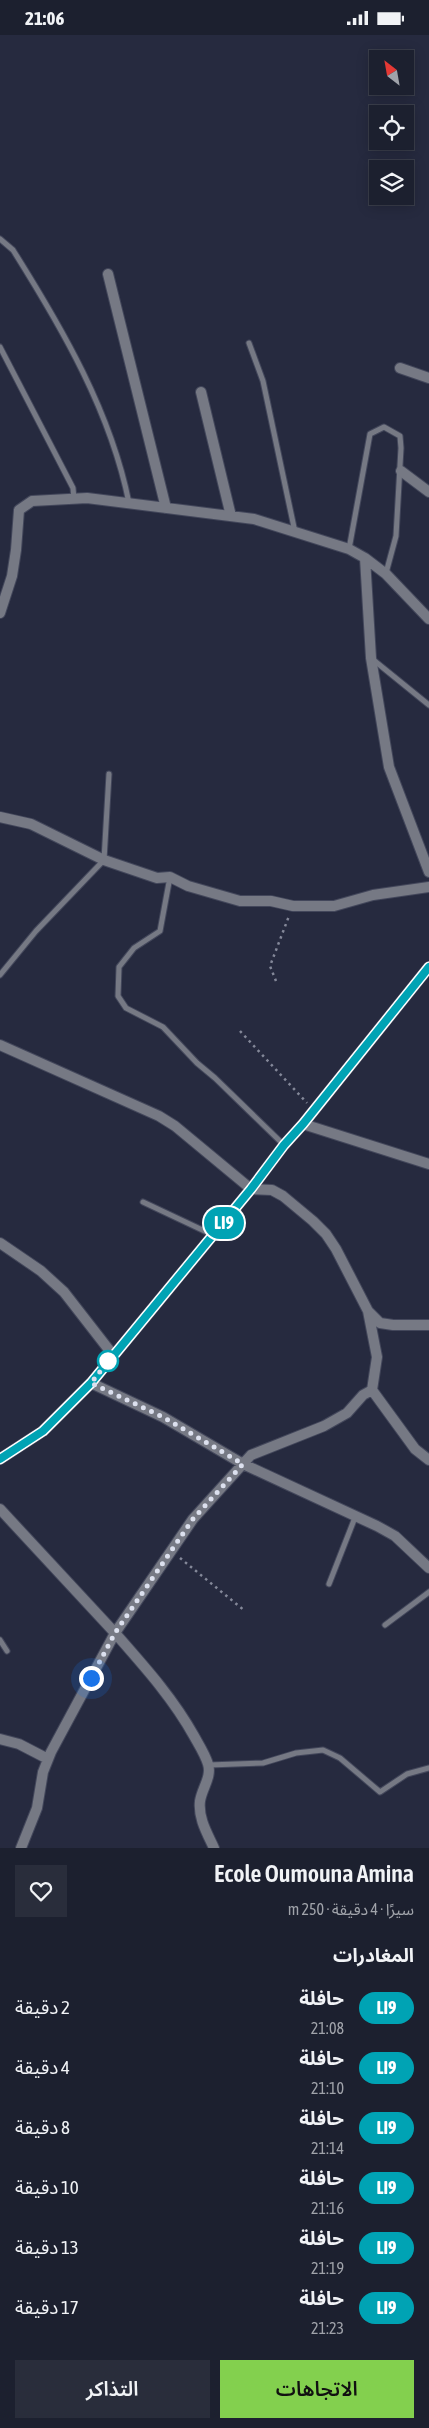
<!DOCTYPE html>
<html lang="ar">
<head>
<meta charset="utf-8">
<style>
  :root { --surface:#1c202f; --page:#292d3b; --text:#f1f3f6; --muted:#a0a3aa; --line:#3a3e4b; --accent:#83d04e }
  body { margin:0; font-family:"Asap Condensed","Noto Sans Arabic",sans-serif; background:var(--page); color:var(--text); direction:rtl; height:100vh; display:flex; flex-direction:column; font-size:19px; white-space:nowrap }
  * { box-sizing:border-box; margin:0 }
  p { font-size:16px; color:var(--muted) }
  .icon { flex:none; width:28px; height:28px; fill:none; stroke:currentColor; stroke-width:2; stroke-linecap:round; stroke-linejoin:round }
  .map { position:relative; height:1813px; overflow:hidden; direction:ltr }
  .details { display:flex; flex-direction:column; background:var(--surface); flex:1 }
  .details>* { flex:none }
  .badge { padding:0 10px; border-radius:16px; font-size:18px; line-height:32px }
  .needle { width:32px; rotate:329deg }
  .tools { position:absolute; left:369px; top:15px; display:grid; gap:10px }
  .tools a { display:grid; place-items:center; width:45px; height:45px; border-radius:0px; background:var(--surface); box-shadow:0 2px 12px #0003,0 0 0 1px var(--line); font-size:25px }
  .you { position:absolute; width:25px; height:25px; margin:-12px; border:4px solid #fff; border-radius:50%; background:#1a73e8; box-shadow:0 0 0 8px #1a73e833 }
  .map>.badge { position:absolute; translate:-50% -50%; box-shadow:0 0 0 2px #fff }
  h2 { padding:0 15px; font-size:19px; line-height:45px }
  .round { display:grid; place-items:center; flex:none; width:52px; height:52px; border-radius:0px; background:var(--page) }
  .overview { display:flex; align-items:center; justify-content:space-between; height:85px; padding:0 15px }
  h1 { font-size:24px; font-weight:600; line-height:38px }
  .primary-button { display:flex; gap:10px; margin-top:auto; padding:10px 15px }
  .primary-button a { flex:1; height:58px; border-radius:0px; background:var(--accent); color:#111; font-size:20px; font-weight:600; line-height:58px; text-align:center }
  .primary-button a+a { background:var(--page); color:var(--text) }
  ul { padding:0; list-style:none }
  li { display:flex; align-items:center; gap:15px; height:60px; padding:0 15px }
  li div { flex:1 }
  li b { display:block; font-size:19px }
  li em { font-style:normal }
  li .badge { min-width:55px; font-weight:700; text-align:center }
  .status { display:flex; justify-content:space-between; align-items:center; height:35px; padding:0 25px; background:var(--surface); direction:ltr }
  .status svg { height:14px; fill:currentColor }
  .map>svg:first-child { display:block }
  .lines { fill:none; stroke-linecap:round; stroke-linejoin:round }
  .service-casing { stroke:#43475b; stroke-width:7 }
  .minor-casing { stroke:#43475b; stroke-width:12 }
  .tertiary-casing { stroke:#43475b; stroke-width:12 }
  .path { stroke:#848899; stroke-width:2.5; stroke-dasharray:2.5 4; stroke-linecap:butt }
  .service { stroke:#767984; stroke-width:5 }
  .minor { stroke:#767984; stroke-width:10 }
  .tertiary { stroke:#767984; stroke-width:10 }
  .line-casing { stroke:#fff; stroke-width:11 }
  .line { stroke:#00a3b4; stroke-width:8 }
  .walk { stroke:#dce0ee; stroke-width:5; stroke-dasharray:0 9 }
  .stop-dot { fill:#fff; stroke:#00a3b4; stroke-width:2.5 }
</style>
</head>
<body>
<div class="status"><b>21:06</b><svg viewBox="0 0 49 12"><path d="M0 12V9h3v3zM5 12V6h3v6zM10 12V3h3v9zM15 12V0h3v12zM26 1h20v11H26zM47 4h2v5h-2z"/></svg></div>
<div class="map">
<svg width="429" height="1813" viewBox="0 0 429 1813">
  <rect width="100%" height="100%" fill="#262a3f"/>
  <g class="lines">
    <defs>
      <path id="service" d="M0 204 13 215C62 293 111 377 129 468
        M249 308 263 346 295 497
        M0 312 73 453 74 464
        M349 514 370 399 384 392 400 401 401 413 396 501 386 538
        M371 623 429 670
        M170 842 160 896 134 913 119 932 118 961 126 973 163 992 197 1028 215 1043 284 1110
        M0 940 36 896 104 825 109 739
        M143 1167 213 1200
        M329 1549 356 1480
        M385 1590 429 1557
        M0 1605 7 1616
        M209 1730 263 1728 296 1718 323 1715 340 1723 380 1757 407 1739 429 1733"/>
      <path id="minor" d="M108 239 166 473
        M400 333 429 343
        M201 357 231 481
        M401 436 429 457
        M365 523 371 623 389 732 429 837
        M0 578 12 541 16 515 19 475 32 466 87 463 254 484 349 514 365 523 386 539 429 584
        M0 782 31 789 104 825 157 843 170 842 188 851 240 866H271L293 871H334L373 860 429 852
        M0 1010 159 1081 175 1091 251 1154 272 1155 283 1161 313 1186 326 1199 336 1214 368 1276 380 1288 393 1290H429
        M303 1089 429 1129
        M0 1208 41 1236 64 1257 113 1320
        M368 1276 377 1322 372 1355 415 1414 429 1425
        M91 1348 163 1382 243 1429 377 1491 395 1501 429 1533
        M0 1474 115 1598 51 1717 43 1737 37 1773 21 1813
        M0 1704 19 1709 48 1724
        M214 1813C207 1798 198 1783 200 1766 202 1753 212 1742 208 1729 205 1719 199 1710 194 1701 173 1663 144 1631 115 1598L193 1484 251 1420 324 1391 347 1378 363 1360 372 1355"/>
      <path id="tertiary" d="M0 1424 43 1396 91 1348 251 1154 284 1110 303 1089 429 932"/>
    </defs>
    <use href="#service" class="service-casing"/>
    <use href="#minor" class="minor-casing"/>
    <use href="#tertiary" class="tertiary-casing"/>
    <path class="path" d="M276 946 270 931 289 881
      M240 996 307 1068
      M180 1523 245 1576"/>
    <use href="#service" class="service"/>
    <use href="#minor" class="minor"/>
    <use href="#tertiary" class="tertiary"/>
  </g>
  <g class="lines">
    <defs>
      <path id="line" d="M0 1424 43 1396 91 1348 251 1154 284 1110 303 1089 429 932"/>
    </defs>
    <use href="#line" class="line-casing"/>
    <use href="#line" class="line"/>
    <path class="walk" d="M91 1643 115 1598 182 1500 193 1484 243 1429 163 1382 91 1348 113 1320 108 1326"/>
  </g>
  <circle class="stop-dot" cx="108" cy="1326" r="10"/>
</svg>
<div class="tools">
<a><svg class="needle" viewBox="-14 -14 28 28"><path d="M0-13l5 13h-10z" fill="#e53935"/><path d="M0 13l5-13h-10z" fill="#a0a3aa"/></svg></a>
<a><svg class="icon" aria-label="locate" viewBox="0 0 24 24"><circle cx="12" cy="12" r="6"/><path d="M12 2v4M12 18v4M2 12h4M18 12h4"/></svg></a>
<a><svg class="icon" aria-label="layers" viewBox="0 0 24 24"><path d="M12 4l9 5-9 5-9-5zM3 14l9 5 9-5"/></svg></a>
</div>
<div class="you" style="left:91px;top:1643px"></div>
<b class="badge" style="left:224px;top:1188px;background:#00a3b4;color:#fff">LI9</b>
</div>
<section class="details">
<div class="overview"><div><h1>Ecole Oumouna Amina</h1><p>سيرًا · 4 دقيقة · 250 m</p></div><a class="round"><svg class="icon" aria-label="heart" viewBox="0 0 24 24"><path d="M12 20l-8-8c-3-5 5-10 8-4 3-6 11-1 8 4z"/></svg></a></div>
<h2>المغادرات</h2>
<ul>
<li><span class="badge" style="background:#00a3b4;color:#fff">LI9</span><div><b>حافلة</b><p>21:08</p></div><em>2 دقيقة</em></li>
<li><span class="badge" style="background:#00a3b4;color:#fff">LI9</span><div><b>حافلة</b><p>21:10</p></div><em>4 دقيقة</em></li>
<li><span class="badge" style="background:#00a3b4;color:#fff">LI9</span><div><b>حافلة</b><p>21:14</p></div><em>8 دقيقة</em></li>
<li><span class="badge" style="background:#00a3b4;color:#fff">LI9</span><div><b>حافلة</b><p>21:16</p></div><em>10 دقيقة</em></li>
<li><span class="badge" style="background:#00a3b4;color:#fff">LI9</span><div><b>حافلة</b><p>21:19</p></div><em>13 دقيقة</em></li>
<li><span class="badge" style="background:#00a3b4;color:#fff">LI9</span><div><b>حافلة</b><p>21:23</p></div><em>17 دقيقة</em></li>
</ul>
<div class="primary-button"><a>الاتجاهات</a><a>التذاكر</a></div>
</section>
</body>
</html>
